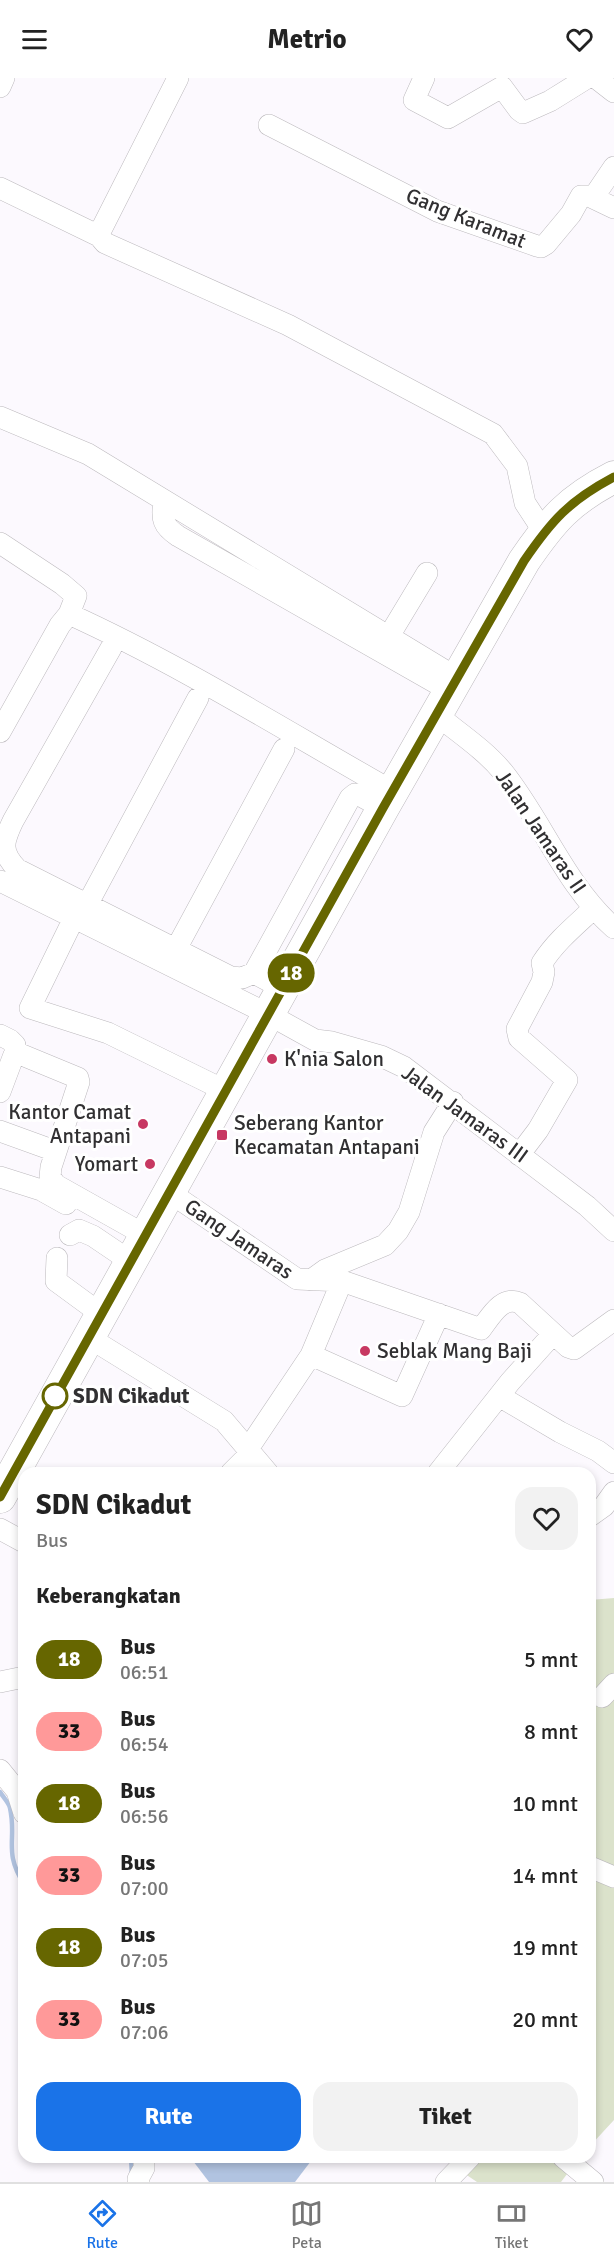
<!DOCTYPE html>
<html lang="id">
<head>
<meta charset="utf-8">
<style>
  :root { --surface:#fff; --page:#f2f2f2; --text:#222; --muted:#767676; --line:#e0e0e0; --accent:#1a73e8 }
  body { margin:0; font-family:Signika,sans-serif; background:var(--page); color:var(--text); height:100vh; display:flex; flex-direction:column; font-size:22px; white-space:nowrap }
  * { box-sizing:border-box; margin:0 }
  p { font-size:20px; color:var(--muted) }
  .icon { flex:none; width:33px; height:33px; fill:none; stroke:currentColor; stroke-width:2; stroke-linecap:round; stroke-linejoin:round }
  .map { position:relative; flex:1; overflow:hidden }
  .sheet { position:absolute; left:18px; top:1389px; width:578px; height:696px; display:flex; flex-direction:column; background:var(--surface); border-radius:18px; box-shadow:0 3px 9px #0003 }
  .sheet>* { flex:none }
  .badge { padding:0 12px; border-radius:20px; font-size:21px; line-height:39px }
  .map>.badge { position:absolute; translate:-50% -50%; box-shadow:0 0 0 3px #fff }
  h2 { padding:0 18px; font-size:22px; line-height:54px }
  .round { display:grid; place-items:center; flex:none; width:63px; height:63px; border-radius:18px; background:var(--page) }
  .overview { display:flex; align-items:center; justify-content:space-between; height:102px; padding:0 18px }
  h1 { font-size:28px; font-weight:700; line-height:45px }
  .primary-button { display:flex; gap:12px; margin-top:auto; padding:12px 18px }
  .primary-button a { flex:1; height:69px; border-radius:18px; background:var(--accent); color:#fff; font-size:24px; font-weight:700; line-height:69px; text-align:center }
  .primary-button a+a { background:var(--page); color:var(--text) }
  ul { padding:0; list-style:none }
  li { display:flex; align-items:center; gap:18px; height:72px; padding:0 18px }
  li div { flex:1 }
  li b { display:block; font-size:22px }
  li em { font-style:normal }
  li .badge { min-width:66px; font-weight:700; text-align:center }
  header { display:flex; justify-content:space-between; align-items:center; height:78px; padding:0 18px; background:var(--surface); font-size:27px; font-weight:700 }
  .tabs { display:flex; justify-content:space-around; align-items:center; height:84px; border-top:2px solid var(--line); background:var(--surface); font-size:16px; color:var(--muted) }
  .tabs a { display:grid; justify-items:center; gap:3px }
  .tabs .on { color:var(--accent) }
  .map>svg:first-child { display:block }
  .green { fill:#dbe2cb }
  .water { fill:#b1c3e0 }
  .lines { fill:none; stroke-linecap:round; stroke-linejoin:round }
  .stream { stroke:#b1c3e0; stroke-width:4.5 }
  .minor-casing { stroke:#bcb9bd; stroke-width:22 }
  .highway-casing { stroke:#bcb9bd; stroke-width:33 }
  .minor { stroke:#fff; stroke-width:21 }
  .highway { stroke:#fff; stroke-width:32 }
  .line-casing { stroke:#fff; stroke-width:14 }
  .line { stroke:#660; stroke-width:9 }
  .poi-dot { fill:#c73862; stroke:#fff; stroke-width:2 }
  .stop-dot { fill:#fff; stroke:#660; stroke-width:3 }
  .labels { text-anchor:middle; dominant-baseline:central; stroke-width:6; stroke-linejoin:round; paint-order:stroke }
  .street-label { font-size:21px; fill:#313032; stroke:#fff }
  .poi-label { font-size:21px; fill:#313032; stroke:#fff; text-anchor:start }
  .stop-label { font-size:21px; font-weight:bold; fill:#313032; stroke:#fff; text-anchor:start }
</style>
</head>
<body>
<header><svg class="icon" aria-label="menu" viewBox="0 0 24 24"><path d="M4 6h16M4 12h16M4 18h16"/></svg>Metrio<svg class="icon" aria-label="heart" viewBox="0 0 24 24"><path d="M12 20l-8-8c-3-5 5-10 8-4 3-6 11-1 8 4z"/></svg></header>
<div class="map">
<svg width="614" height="2104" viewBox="0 0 614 2104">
  <rect width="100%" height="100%" fill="#fcf9fe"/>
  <path class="green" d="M614 1520V2042L590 2068V1522Z
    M440 2079H580L561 2104H477Z"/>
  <path class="water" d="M190 2079H314L295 2104H209Z"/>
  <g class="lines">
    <path class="stream" d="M0 1714C3 1719 9 1725 10 1730 17 1762 3 1773 24 1806
      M131 2079 132 2098"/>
    <defs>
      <path id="minor" d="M178 0 101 152 99 158 105 165 288 247 493 356 517 388 525 425 544 454
        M424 0 414 22 448 40 502 9 519 32 523 35 550 23 587 0
        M596 0 614 14
        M0 9 4 0
        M269 47 437 133 537 168 541 169 546 166 571 136 581 118H589L614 130
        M0 110 99 158
        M593 120 614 89
        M0 339 88 376 457 600
        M164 424C161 441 163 448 178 458L450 613
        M0 465 62 506 76 518 69 536
        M389 558 427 495
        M111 570 13 743C3 764 0 773 17 791L231 899 242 900 254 895 282 910
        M437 637C459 655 485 672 503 694 543 744 565 807 614 850
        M0 654 60 547 69 536C181 587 286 653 392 713
        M0 803 268 936 315 962 332 964 381 978 404 989 587 1128 614 1153
        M87 827 198 620
        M74 840 30 930 108 955 226 1013
        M176 871 284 671
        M254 895 350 720 355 716 359 717 383 730
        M0 957 10 962 15 967V974L78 1000 79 1004 51 1089 50 1099 56 1107 145 1157
        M0 1014 15 974
        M0 1053 55 1073
        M519 1077 538 1052 567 1002 519 960 517 951 542 904 544 894 542 885C556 863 576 847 594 830
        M0 1099 41 1112 66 1126
        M169 1114 297 1201 342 1203 481 1251C491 1238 502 1217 520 1225L568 1269 574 1271 614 1242
        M70 1157 79 1152 93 1158 130 1183
        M57 1180 56 1203 101 1236
        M311 1202 325 1192 385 1167 398 1153 409 1134 434 1054 453 1024
        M88 1259 224 1343 268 1395
        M311 1277 402 1318 439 1236
        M499 1318 560 1354 598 1373 614 1385
        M248 1371 311 1277 342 1203
        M231 1395 251 1375
        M438 1395 510 1304 553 1256
        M590 1438 604 1428 614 1414
        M0 1451 24 1464
        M0 1604 24 1599
        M602 1619 614 1606
        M0 1692 17 1713 24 1735
        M590 1789 614 1799
        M563 2079 593 2104
        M139 2104 138 2101 144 2090V2079
        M446 2104 470 2079"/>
      <path id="highway" d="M0 1419 383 730 524 483C552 442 569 422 614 399"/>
    </defs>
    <use href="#minor" class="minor-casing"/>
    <use href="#highway" class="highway-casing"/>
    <use href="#minor" class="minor"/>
    <use href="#highway" class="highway"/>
  </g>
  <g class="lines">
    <defs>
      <path id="line" d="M0 1419 383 730 524 483C552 442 569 423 614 399"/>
    </defs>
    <use href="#line" class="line-casing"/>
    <use href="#line" class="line"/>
  </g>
  <g class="poi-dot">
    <circle cx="272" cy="981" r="6"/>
    <circle cx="143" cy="1046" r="6"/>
    <rect x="216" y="1051" width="12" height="12" rx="3"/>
    <circle cx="150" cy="1086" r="6"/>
    <circle cx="365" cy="1273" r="6"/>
  </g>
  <circle class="stop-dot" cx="55" cy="1318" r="12"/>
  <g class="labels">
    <g class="street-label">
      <text transform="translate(466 140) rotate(22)">Gang Karamat</text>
      <text transform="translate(541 754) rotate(56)">Jalan Jamaras II</text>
      <text transform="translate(465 1036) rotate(36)">Jalan Jamaras III</text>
      <text transform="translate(239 1161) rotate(34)">Gang Jamaras</text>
    </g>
    <g class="poi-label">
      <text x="284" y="981">K'nia Salon</text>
      <text x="131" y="1034" text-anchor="end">Kantor Camat<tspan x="131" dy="24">Antapani</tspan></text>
      <text x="234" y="1045">Seberang Kantor<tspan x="234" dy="24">Kecamatan Antapani</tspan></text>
      <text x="138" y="1086" text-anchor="end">Yomart</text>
      <text x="377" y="1273">Seblak Mang Baji</text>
    </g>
    <g class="stop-label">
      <text x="73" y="1318">SDN Cikadut</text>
    </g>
  </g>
</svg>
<b class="badge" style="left:291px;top:895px;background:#660;color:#fff">18</b>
<section class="sheet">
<div class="overview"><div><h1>SDN Cikadut</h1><p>Bus</p></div><a class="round"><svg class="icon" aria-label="heart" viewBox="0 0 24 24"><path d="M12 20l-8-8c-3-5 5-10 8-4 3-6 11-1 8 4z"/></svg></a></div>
<h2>Keberangkatan</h2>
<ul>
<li><span class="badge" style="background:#660;color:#fff">18</span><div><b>Bus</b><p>06:51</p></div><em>5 mnt</em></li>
<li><span class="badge" style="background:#f99;color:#111">33</span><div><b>Bus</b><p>06:54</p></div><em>8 mnt</em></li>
<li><span class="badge" style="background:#660;color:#fff">18</span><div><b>Bus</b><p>06:56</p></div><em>10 mnt</em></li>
<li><span class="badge" style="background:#f99;color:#111">33</span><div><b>Bus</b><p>07:00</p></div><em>14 mnt</em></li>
<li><span class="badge" style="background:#660;color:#fff">18</span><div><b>Bus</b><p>07:05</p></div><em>19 mnt</em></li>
<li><span class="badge" style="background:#f99;color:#111">33</span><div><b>Bus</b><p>07:06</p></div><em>20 mnt</em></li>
</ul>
<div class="primary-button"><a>Rute</a><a>Tiket</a></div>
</section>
</div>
<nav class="tabs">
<a class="on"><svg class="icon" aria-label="directions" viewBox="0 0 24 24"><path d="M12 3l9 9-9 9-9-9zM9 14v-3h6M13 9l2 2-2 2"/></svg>Rute</a>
<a><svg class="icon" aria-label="map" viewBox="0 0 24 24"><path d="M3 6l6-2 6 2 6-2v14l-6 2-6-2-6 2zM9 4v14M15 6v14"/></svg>Peta</a>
<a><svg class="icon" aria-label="tickets" viewBox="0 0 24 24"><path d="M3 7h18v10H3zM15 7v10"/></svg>Tiket</a>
</nav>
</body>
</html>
